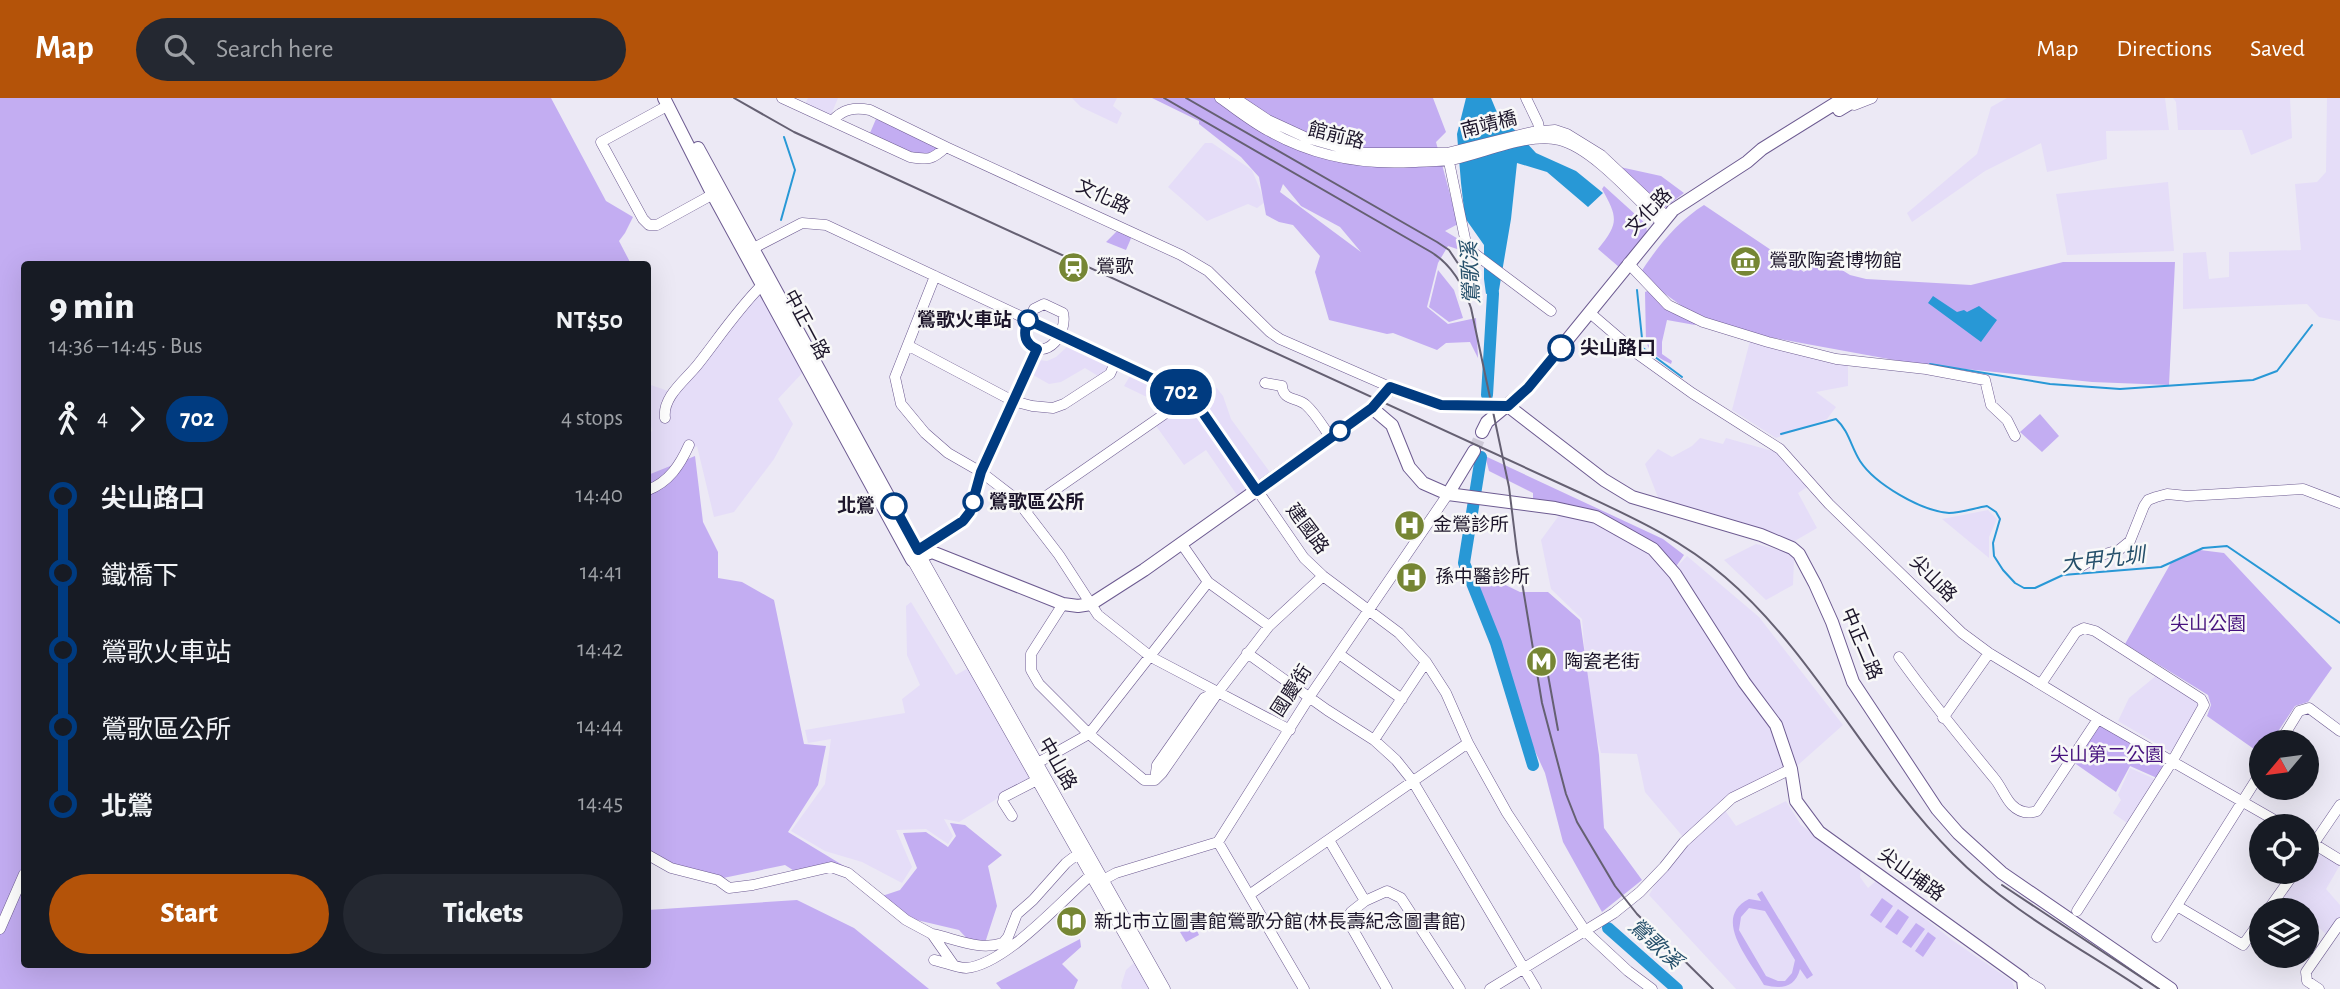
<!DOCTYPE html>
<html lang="en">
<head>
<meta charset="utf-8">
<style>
  :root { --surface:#171b24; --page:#242831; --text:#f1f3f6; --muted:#9ea1a6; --accent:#b45309 }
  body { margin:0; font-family:"Alegreya Sans","Noto Sans TC",sans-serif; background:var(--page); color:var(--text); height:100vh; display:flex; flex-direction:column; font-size:26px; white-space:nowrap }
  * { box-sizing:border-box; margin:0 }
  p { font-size:23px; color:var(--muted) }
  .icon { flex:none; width:38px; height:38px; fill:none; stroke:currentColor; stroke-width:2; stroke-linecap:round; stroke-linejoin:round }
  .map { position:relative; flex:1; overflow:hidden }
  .side { position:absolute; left:21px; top:163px; width:630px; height:707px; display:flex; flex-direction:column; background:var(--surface); border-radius:7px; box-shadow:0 7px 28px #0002 }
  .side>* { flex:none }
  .badge { padding:0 14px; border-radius:23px; font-size:24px; line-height:46px }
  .needle { width:46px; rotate:241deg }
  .fabs { position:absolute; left:2249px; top:632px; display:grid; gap:14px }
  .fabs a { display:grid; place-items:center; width:70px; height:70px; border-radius:50%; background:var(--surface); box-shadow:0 7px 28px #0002; font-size:35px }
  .map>.badge { position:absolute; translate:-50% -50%; box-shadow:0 0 0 4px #fff }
  .legs { display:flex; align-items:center; gap:10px; height:77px; padding:0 28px; font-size:23px }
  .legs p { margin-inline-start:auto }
  .summary { display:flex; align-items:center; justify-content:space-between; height:119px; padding:0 28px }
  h1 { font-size:38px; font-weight:800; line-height:52px }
  .primary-button { display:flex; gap:14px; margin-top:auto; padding:14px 28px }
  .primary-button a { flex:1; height:80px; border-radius:42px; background:var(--accent); color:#fff; font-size:28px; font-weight:800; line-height:80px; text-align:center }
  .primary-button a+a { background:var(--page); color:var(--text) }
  ul { padding:0 28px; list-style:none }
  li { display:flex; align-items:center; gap:24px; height:77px; font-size:26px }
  li i { display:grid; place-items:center; width:10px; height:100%; margin:0 9px; background:currentColor }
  li i::after { content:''; width:18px; height:18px; margin:-9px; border:5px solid; border-radius:50%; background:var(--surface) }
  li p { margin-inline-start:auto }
  li:first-child i { background:linear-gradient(#0000 50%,currentColor 0) }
  li:last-child i { background:linear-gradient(currentColor 50%,#0000 0) }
  header { display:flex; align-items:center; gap:42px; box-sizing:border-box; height:98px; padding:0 35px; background:var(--accent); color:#fff }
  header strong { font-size:33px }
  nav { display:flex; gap:38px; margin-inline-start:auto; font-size:24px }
  .search { width:490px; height:63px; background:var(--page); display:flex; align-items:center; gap:18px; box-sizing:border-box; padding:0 24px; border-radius:38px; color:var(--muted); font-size:26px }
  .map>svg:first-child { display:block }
  .built { fill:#e5ddf8 }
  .green { fill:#c3adf2; fill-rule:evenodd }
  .water { fill:#2898d6 }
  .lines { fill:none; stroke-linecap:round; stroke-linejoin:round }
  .stream { stroke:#2898d6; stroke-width:2 }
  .river { stroke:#2898d6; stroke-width:12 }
  .major-tunnel { stroke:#cdc9d7; stroke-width:12; stroke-dasharray:12 6; stroke-linecap:butt }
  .minor-casing { stroke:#6d5b91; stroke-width:11 }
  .major-casing { stroke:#6d5b91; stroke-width:14 }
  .minor { stroke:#fff; stroke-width:10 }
  .major { stroke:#fff; stroke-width:12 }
  .rail { stroke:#656072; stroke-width:2 }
  .line-1-casing { stroke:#fff; stroke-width:16 }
  .line-1 { stroke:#003b80; stroke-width:10 }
  .stop-1-dot { fill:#fff; stroke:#003b80; stroke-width:3.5 }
  .labels { text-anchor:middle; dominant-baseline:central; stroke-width:5; stroke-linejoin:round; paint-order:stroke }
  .street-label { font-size:19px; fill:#1c152a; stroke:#f8f8f8 }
  .poi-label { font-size:19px; fill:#1c152a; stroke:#f8f8f8; text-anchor:start }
  .stop-label { font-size:19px; font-weight:bold; fill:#1c152a; stroke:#f8f8f8; text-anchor:end }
  .park-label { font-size:19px; fill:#46127e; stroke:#f8f8f8 }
  .water-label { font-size:21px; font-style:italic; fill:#254f6a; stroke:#f8f8f8 }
</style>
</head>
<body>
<header>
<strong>Map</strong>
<div class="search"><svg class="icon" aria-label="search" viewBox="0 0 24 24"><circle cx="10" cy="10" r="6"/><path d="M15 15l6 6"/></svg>Search here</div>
<nav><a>Map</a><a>Directions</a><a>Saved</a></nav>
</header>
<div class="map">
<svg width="2340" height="891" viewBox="0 0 2340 891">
  <rect width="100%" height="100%" fill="#ece9f5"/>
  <path class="built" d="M808 0H838L831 17 804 8Z
    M1072 0H1117L1113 8 1122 15 1117 26 1081 9Z
    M2007 0H2165L2169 32 2106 33 2107 61 2047 74 2041 45 1985 73 1912 124 1907 115 1977 56 1991 9Z
    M2173 0H2290L2292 40 2251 57 2242 32H2178L2176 4Z
    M2327 0H2340V223L2319 219 2307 206 2183 211V155L2206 154 2209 181 2229 179V154L2301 152 2295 86 2317 84 2326 74Z
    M1205 45H1212L1252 72 1265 104 1257 110 1248 106 1207 123 1168 89Z
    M2168 84 2174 153 2067 157 2056 96Z
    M761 194 805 272 778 301 793 326 774 361 734 414 714 419 697 348 659 378 648 382V336L652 333 648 313V286L677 296Z
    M1750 243 1848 267V288L1816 294 1836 309 1827 321 1776 340 1732 312Z
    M1070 246 1110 263 1106 272 1098 278 1085 270 1061 284 1049 286 1033 277 1040 262 1047 263 1056 259Z
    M1133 273 1191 297 1207 278 1223 298 1231 321 1272 377 1239 400 1206 352 1184 367 1154 325 1172 311 1124 288Z
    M1700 340 1723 346 1726 340 1776 354 1807 389 1798 395 1817 430 1793 444 1659 402 1645 366 1658 351 1672 359 1692 348Z
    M1988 412 1997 421 1989 439V460L1942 421Z
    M1560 416 1597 423 1650 454 1670 476 1687 458 1759 519 1843 627 1798 667 1730 698 1684 740 1645 694 1637 656 1601 655 1589 608 1582 521 1551 491 1541 442Z
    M1756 446 1791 455 1794 461 1793 487 1766 502 1724 462Z
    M911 504 956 577 970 569 1031 680 959 724 944 721 953 738 948 746 926 731 896 732 912 769 902 785 862 764 825 753 791 733 825 686 831 641 808 645 805 632 905 615 902 601 920 587 907 557 906 508Z
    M2157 577 2195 601 2199 608 2171 654 2118 623 2129 600Z
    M2130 670 2157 682 2127 725 2113 715 2121 702 2118 697Z
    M1786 703 1801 727 1861 771 1860 779 1868 790 1877 782 1952 842 2012 883 2015 891H1736L1649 797 1659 780 1687 746 1724 711 1736 728Z
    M2318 756 2340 767 2326 791 2340 807V821L2327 837 2307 819 2306 812H2298L2283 799 2304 774H2306Z
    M1135 864 1151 891H1122L1121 888 1126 872Z"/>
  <path class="green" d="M0 0H551L606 103 633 119 625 135 619 143 631 166H24V866H648V812L797 802 854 830 929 891H0Z
    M1152 0H1433L1446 34 1436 44 1458 126 1445 133 1460 142 1463 153 1448 148 1438 165 1427 209 1448 226 1476 220 1478 260 1470 244 1446 245 1437 252 1393 235 1387 236 1329 222 1315 174 1320 158 1293 127 1279 124 1266 117 1259 79 1241 59 1199 26V23ZM1283 86 1301 108 1340 129 1361 154 1280 94Z
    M876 21 940 50 925 57 911 55 870 35Z
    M1620 69 1661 78 1684 95 1663 111Z
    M1604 88 1646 126 1647 135 1619 169 1598 151C1619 125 1618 120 1602 91Z
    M1704 107 1804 174 1813 164 1826 162 1850 177 1866 181 1971 187 2063 164H2175L2169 287 2092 284 1916 266 1769 239 1724 227 1686 211 1639 177C1657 149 1677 124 1704 107Z
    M1116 134H1124L1132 138 1126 152 1106 144Z
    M1438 172 1454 192 1463 220 1449 224 1429 209Z
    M1650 192 1697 223 1695 227 1667 222 1662 244V256L1672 263 1671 266C1661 261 1650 256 1646 244L1645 194Z
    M2040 316 2059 338 2042 354 2020 334Z
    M695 358 703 424 718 454V480L742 484 774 502 804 646 826 648 818 687 788 734 849 771 799 776 785 767 709 783 648 755V377Z
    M1485 358 1663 441 1684 457 1675 470 1619 429 1533 403V395L1489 373Z
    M2200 452 2224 455 2332 570 2308 604 2295 608 2271 644H2261V656L2207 618 2211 607 2208 597 2125 546 2172 463Z
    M1470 470 1520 494H1548L1580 522 1599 657 1604 730 1642 782 1602 814 1563 744 1545 675 1530 642 1495 532Z
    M2099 624 2168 664 2157 680 2130 668 2116 694 2073 664Z
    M950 725 965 727 1002 757 988 768 997 808 985 845 973 847 959 832 904 819 879 799 900 792 917 770 903 735 926 734 948 749 956 738Z
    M1762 793 1813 877 1807 881 1800 871C1795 890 1782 891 1764 887 1750 862 1711 820 1749 801L1761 803 1757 796ZM1749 810 1765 813 1795 862 1792 875 1785 883H1778L1766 878 1739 832 1741 819Z
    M1882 800 1893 808 1881 825 1870 817Z
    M1898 811 1909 819 1897 837 1885 829Z
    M1916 825 1925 831 1911 850 1902 844Z
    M1194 826 1199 837 1186 844 1180 834Z
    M1928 834 1936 840 1923 859 1915 853Z
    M1080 841 1081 849 1062 866 1078 882 1074 891H1001L996 885Z"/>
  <path class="water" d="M1466 0H1491L1496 12 1536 55 1576 73 1603 95 1588 109 1547 74 1517 65 1511 121 1499 192 1486 196 1484 181V147L1465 120 1461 85 1457 36Z
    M1933 198 1957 214 1964 212 1967 214 1979 208 1997 222 1981 244 1928 205Z"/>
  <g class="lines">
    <path class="stream" d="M781 122 795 72 784 39
      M1637 192 1643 250 1682 279
      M1930 266 2050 286 2120 291 2253 282 2277 273 2312 227
      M1781 336 1836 321C1849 333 1851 349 1860 363 1875 386 1921 413 1949 415 1960 415 1975 410 1987 408L1996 414 2000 421 1993 445 1994 458 2003 472 2015 485 2024 490H2035L2063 477 2161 469 2203 450 2227 448 2340 525"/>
    <path class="river" d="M1487 297 1493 196 1492 178
      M1481 359 1464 465 1496 545 1533 667
      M1608 830 1677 891"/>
    <path class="major-tunnel" d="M1372 310 1388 293
      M1474 353 1482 334"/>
    <defs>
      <path id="minor" d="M782 0 910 59C929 62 932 62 946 49L1181 157 1208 173 1270 234 1280 241 1390 289
        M1220 0C1236 11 1252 24 1269 33 1313 58 1362 67 1413 64 1426 63 1442 64 1455 61 1484 55 1531 34 1559 42 1593 50 1636 101 1662 125
        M1235 0 1268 22 1307 40 1360 55H1447L1532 34 1555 32 1567 36 1601 57 1667 119
        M1526 0 1538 25 1541 39
        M1854 7 1872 0
        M667 8 601 44 643 121 649 127H657L717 94
        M832 23C843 11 854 9 870 12L946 49
        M1448 59 1467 150 1551 213
        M748 153 802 125 826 127 1116 263 1189 299 1222 341 1304 460 1323 478 1399 535 1426 564 1446 595 1468 645 1507 715 1586 834 1628 873 1652 891
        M1628 165 1668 207 1703 224 1768 244 1836 261 1926 271 1985 282 1991 307 2007 322 2015 338
        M935 178 895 279 901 306 925 335 948 355 981 374 1016 401 1059 457 1098 517 1151 559 1290 632
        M1044 206 1063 215C1068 235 1047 264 1027 245L1024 233 1034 211Z
        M1590 215 1639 257 1692 295 1780 351 1829 406 1962 535 1989 555 2098 621 2285 728
        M909 248 1013 303 1032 308 1053 310 1064 306 1110 276 1116 263
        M1037 251 981 374 970 414 963 423 918 452 912 462 1155 891
        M1265 285 1282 288C1283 303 1297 299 1306 307 1316 316 1323 329 1331 340
        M665 320C662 298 687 281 699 265 720 238 738 211 762 187
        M648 392C669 384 680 367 689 347
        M1026 412 1189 299
        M1181 445 1208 484 1269 528
        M921 458 1165 891
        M2080 469 2098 458 2119 452 2130 443 2144 408 2148 402 2156 399 2167 396 2187 398 2303 391 2340 405
        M1063 506 1031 556V572L1039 586 1089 636 1144 682H1155L1162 675 1219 593 1269 528 1323 478
        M1247 555 1327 612 1374 642 1396 662 1412 682 1536 891
        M1339 556 1402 601
        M1899 559C1929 601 1961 640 1994 680 2001 688 2005 700 2012 707 2019 714 2028 716 2037 713L2098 621
        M2041 586 2076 534 2084 530 2095 533 2201 601 2204 607 2173 662 2077 813
        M1943 620 1989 555
        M1374 642 1426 564
        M2280 644 2299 613 2309 610 2340 633
        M1032 668 1089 636 1208 484
        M1155 682 1157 667 1204 600 1219 593
        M1012 718 1003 704 1004 699 1037 682
        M2306 741 2340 762
        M1329 742 1365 803 1387 793 1401 800 1460 891
        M1218 744 1304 891
        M648 757 671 770 718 782 729 790 753 787 831 769 848 775 906 822 932 836 953 866
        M2306 757 2340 707
        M1103 782 1116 775 1218 744 1310 598 1448 396
        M1249 797 1468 645
        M1365 803 1351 814 1347 821 1387 891
        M2177 808 2243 847 2261 822
        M2268 812 2295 774
        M0 831 24 776
        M932 836C957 841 979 853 1003 845L1008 839 1017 816 1033 802 1066 765 1079 755
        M2157 839 2261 674
        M934 862C944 864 957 870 966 870 1005 867 1061 803 1091 777
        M2023 881 2040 891
        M1490 891 1614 815 1640 794 1664 769 1684 744 1732 700 1791 671
        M2319 891 2307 883 2306 874 2340 825"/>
      <path id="major" d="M664 0 713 97 912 462 932 454 1063 506 1078 508 1091 506 1144 472 1372 310 1392 327 1409 369 1423 385 1448 396 1555 410 1596 419 1653 451 1675 476 1744 584 1776 627 1791 671 1796 703 1819 734 2023 881 2024 891
        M1839 12 1859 0
        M698 50 921 458
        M1388 293 1390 289 1441 307 1508 308
        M1508 308 1604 382 1632 399 1761 437 1792 450 1799 456 1815 486 1832 524 1853 584 1937 711 1958 735 2002 775 2171 891
        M1482 334 1487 324 1528 290 1673 112 1747 64 1762 51 1844 0
        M1448 396 1474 353"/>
    </defs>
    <use href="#minor" class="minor-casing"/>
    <use href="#major" class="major-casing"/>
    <use href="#minor" class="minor"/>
    <use href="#major" class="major"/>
    <path class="rail" d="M734 0 794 34 1574 392C1627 417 1680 440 1725 479 1814 555 1870 673 1953 756 2008 812 2078 848 2142 891
      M1164 0 1431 154C1452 167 1463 187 1471 210L1509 389 1517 454 1542 605 1566 696 1577 724 1615 788 1637 816 1713 891
      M1186 0 1437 144 1449 152 1459 167
      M1548 577 1558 632
      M2002 787 2159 891"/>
  </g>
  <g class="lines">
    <defs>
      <path id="line-1" d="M894 408 918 452 963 423 970 414 981 374 1037 251C1023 245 1023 235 1028 222L1183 295 1203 315 1257 393 1372 310 1390 289 1441 307 1508 308 1528 290 1561 250"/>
    </defs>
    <use href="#line-1" class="line-1-casing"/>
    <use href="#line-1" class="line-1"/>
  </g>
  <defs>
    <symbol id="museum-disc" viewBox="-11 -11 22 22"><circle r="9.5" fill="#768634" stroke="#f8f8f8"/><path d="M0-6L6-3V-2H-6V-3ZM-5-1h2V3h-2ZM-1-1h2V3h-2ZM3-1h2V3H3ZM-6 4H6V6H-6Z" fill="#fff"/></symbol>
    <symbol id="station-disc" viewBox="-11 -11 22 22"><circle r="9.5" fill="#768634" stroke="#f8f8f8"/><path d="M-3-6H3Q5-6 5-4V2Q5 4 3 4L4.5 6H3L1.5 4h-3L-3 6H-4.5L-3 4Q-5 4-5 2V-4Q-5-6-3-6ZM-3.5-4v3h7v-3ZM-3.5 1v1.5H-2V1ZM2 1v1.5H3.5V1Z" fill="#fff"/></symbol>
    <symbol id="hospital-disc" viewBox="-11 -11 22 22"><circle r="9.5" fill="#768634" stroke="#f8f8f8"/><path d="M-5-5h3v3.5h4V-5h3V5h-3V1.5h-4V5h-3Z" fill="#fff"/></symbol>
    <symbol id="metro-disc" viewBox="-11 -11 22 22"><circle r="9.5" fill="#768634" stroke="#f8f8f8"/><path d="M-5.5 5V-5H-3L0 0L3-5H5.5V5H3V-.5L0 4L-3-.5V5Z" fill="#fff"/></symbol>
    <symbol id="library-disc" viewBox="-11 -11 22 22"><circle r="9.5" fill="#768634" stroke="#f8f8f8"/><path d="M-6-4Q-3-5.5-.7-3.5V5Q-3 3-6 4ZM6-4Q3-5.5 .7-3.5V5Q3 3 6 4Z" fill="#fff"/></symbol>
  </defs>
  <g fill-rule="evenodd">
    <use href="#museum-disc" x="1728" y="146" width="35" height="35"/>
    <use href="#station-disc" x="1056" y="152" width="35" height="35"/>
    <use href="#hospital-disc" x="1392" y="410" width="35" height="35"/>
    <use href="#hospital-disc" x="1394" y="462" width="35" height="35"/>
    <use href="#metro-disc" x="1524" y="546" width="35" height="35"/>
    <use href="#library-disc" x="1054" y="806" width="35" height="35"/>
  </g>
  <g class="stop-1-dot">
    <circle cx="1028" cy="222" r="9"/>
    <circle cx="1561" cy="250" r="12"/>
    <circle cx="1340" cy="333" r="9"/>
    <circle cx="973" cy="404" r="9"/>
    <circle cx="894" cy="408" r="12"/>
  </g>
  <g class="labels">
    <g class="street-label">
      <text transform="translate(1489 27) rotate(-14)">南靖橋</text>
      <text transform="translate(1336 38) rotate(14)">館前路</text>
      <text transform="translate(1103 99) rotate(25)">文化路</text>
      <text transform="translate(1649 114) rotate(-46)">文化路</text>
      <text transform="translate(806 227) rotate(62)">中正一路</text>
      <text transform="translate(1307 431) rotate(53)">建國路</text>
      <text transform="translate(1933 481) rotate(45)">尖山路</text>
      <text transform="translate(1861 546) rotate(67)">中正二路</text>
      <text transform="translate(1292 593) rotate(-57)">國慶街</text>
      <text transform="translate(1057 666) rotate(60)">中山路</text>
      <text transform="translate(1911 777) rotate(36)">尖山埔路</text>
    </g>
    <g class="poi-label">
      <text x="1769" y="163">鶯歌陶瓷博物館</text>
      <text x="1096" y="169">鶯歌</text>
      <text x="1433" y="427">金鶯診所</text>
      <text x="1435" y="479">孫中醫診所</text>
      <text x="1564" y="564">陶瓷老街</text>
      <text x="1094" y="824">新北市立圖書館鶯歌分館(林長壽紀念圖書館)</text>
    </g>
    <g class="stop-label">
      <text x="1012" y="222">鶯歌火車站</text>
      <text x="1580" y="250" text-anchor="start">尖山路口</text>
      <text x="989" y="404" text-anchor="start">鶯歌區公所</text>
      <text x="875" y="408">北鶯</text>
    </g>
    <g class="park-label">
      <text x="2208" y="526">尖山公園</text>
      <text x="2107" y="657">尖山第二公園</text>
    </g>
    <g class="water-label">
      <text transform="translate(1471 175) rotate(-93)">鶯歌溪</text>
      <text transform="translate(2103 462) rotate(-7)">大甲九圳</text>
      <text transform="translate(1655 846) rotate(42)">鶯歌溪</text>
    </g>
  </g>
</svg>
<div class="fabs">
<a><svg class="needle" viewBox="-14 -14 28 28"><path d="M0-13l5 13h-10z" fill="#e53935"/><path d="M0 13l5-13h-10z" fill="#9ea1a6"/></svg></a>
<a><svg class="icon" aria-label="locate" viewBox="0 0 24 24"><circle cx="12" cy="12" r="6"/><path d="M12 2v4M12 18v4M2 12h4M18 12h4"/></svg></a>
<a><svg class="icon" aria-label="layers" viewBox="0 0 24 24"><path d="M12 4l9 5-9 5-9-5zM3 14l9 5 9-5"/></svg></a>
</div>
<b class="badge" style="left:1181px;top:294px;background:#003b80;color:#fff">702</b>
<section class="side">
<div class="summary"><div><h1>9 min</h1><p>14:36 – 14:45 · Bus</p></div><b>NT$50</b></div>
<div class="legs"><svg class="icon" aria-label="walk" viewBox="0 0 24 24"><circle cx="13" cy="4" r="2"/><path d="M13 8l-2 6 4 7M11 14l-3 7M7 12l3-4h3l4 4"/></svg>4<svg class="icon" aria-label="forward" viewBox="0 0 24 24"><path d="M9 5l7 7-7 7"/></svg><b class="badge" style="background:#003b80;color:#fff">702</b><p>4 stops</p></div>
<ul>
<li><i style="color:#003b80"></i><b>尖山路口</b><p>14:40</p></li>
<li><i style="color:#003b80"></i><span>鐵橋下</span><p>14:41</p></li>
<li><i style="color:#003b80"></i><span>鶯歌火車站</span><p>14:42</p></li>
<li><i style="color:#003b80"></i><span>鶯歌區公所</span><p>14:44</p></li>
<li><i style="color:#003b80"></i><b>北鶯</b><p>14:45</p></li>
</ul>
<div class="primary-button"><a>Start</a><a>Tickets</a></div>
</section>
</div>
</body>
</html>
